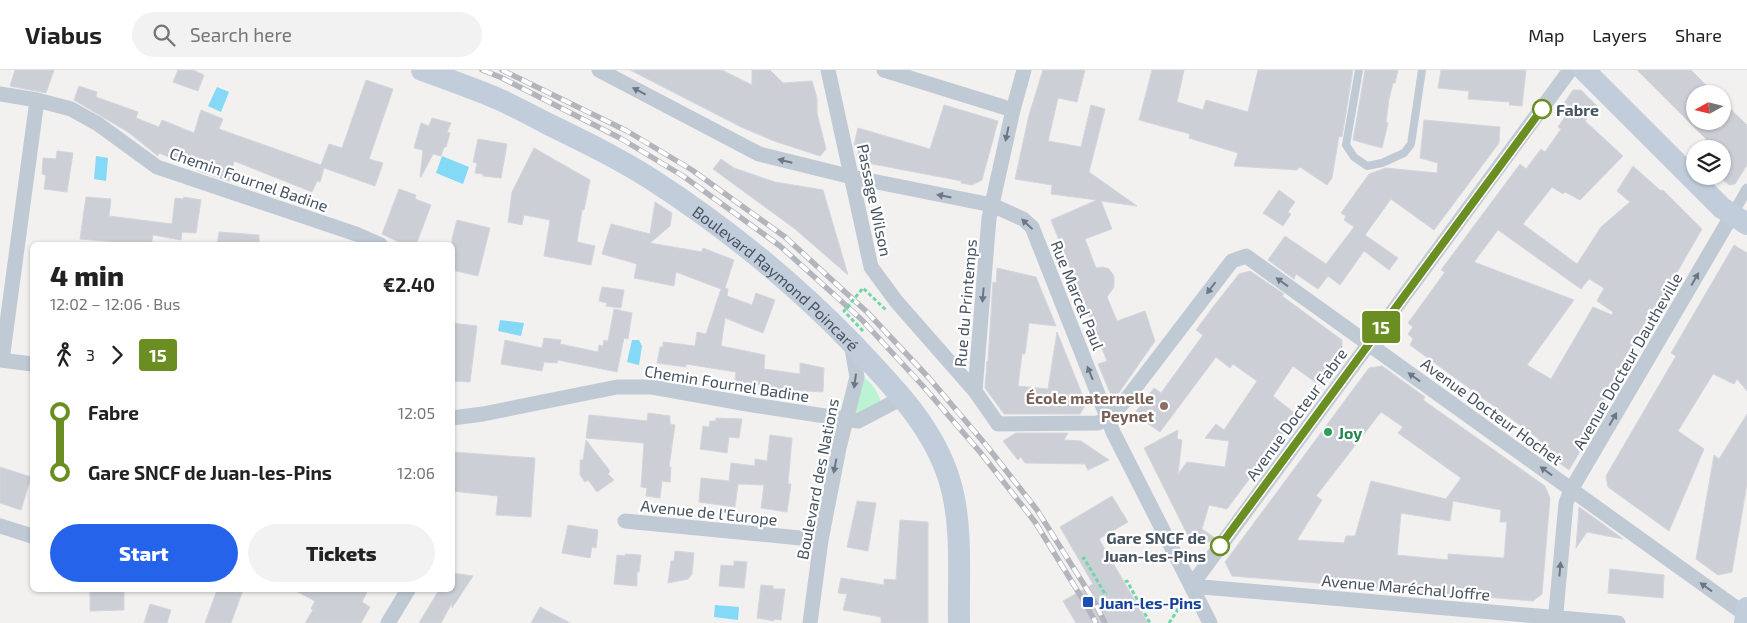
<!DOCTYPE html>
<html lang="en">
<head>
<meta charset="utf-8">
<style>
  :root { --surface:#fff; --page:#f2f2f2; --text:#222; --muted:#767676; --line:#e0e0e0; --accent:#2563eb }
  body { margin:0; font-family:"Exo 2",sans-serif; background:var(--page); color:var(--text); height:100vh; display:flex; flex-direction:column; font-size:19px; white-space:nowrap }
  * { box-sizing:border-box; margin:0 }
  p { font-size:16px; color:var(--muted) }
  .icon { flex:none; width:28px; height:28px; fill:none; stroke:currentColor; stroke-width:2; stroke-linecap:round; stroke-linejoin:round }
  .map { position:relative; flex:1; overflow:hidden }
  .sheet { position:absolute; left:30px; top:172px; width:425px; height:350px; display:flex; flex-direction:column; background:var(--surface); border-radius:8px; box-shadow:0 1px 4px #0004 }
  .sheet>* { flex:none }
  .badge { padding:0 10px; border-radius:4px; font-size:18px; line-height:32px }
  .needle { width:32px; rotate:262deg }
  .tools { position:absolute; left:1686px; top:15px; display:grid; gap:10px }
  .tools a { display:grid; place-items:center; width:45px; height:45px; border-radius:50%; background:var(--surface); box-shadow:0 1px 4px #0004; font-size:25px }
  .map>.badge { position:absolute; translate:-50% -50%; box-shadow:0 0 0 2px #fff }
  .legs { display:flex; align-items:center; gap:8px; height:55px; padding:0 20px; font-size:16px }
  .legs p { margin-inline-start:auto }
  .summary { display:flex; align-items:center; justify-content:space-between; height:85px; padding:0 20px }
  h1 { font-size:28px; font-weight:800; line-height:38px }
  .action { display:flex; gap:10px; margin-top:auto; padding:10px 20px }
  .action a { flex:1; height:58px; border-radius:30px; background:var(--accent); color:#fff; font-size:20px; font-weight:800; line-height:58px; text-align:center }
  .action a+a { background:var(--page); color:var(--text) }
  ul { padding:0 20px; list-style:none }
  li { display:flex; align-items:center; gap:18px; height:60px; font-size:19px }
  li i { display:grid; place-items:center; width:8px; height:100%; margin:0 6px; background:currentColor }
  li i::after { content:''; width:12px; height:12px; margin:-6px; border:4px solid; border-radius:50%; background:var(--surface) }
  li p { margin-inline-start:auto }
  li:first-child i { background:linear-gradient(#0000 50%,currentColor 0) }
  li:last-child i { background:linear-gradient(currentColor 50%,#0000 0) }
  header { display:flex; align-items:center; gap:30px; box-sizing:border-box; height:70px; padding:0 25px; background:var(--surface); border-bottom:1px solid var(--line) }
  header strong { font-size:24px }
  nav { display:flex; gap:28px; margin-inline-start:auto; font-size:18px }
  .search { width:350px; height:45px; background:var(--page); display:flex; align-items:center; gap:12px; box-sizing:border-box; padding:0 18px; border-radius:28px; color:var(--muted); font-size:19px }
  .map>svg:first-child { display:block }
  .green { fill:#bbf4d4 }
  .water { fill:#84d9f6 }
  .building { fill:#cccfd6; stroke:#d4d6dd; fill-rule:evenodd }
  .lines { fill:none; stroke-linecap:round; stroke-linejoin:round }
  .path { stroke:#6fd6a8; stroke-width:3; stroke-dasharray:4 2.5; stroke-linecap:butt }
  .service { stroke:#c0cad4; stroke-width:8 }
  .pedestrian { stroke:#c0cad4; stroke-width:11 }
  .minor { stroke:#c0cad4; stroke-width:15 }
  .secondary { stroke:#c1cddb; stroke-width:22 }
  .rail-casing { stroke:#b2b5bc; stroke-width:5.5 }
  .rail { stroke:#fff; stroke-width:4; stroke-dasharray:11; stroke-linecap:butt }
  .path-bridge { stroke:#6fd6a8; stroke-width:3; stroke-dasharray:4 2.5; stroke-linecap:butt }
  .oneway { fill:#6b7783 }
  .line-1-casing { stroke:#fff; stroke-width:11 }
  .line-1 { stroke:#6b8e23; stroke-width:8 }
  .stop-1-dot { fill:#fff; stroke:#6b8e23; stroke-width:2.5 }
  .education-dot { fill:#8d6e63; stroke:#fff; stroke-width:2 }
  .leisure-dot { fill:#2e9e5b; stroke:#fff; stroke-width:2 }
  .transit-dot { fill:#1a4fb4; stroke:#fff; stroke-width:2 }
  .labels { text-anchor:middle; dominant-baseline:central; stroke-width:4.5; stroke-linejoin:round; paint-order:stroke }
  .stop-label { font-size:16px; font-weight:bold; fill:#465360; stroke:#fff; text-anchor:start }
  .street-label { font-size:16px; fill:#465360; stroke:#fff }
  .education-label { font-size:16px; font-weight:bold; fill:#785e54; stroke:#fff; text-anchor:end }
  .leisure-label { font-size:16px; font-weight:bold; fill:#27864d; stroke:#fff; text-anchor:start }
  .transit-label { font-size:16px; font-weight:bold; fill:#164399; stroke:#fff; text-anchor:start }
</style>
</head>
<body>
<header>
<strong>Viabus</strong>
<div class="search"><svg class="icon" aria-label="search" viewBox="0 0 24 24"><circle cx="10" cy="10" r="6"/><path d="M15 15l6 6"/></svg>Search here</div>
<nav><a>Map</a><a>Layers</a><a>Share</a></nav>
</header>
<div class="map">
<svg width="1747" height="553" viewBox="0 0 1747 553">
  <rect width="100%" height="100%" fill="#f3f0f0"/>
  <path class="green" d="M862 306C872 313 879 322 881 334L861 345 855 342Z"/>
  <path class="water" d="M217 17 229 22 221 42 208 36Z
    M96 86 108 88 106 111 94 109Z
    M442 86 469 97 463 114 436 103Z
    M500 250 524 253 521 266 498 261Z
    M632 270H639L642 276 639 295 627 292Z
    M715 535 739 537 738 550 714 547Z"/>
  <path class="building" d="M15 0H54L46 23 10 16Z
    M178 0H193L204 5 198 21 173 12Z
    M630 0H722L752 15V0H770L783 13 812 11 817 28V43L826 79 820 86 774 71 741 57Z
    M1043 0H1085L1077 32 1058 28 1048 71 1081 77 1091 35 1105 39 1089 102 1137 136 1101 131 1112 159 1085 169 1096 198 1103 197 1109 199 1114 206V217L1107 227 1117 251 1145 241 1155 271 1118 324 1110 323 1098 294 1107 291 1051 150 1097 130 1051 124 1052 115 1015 109 1029 45Z
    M1152 0H1184L1177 32 1203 40 1206 30 1248 42 1258 0H1353L1342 67 1339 66 1332 108 1327 115 1300 97 1297 100 1234 96 1238 83 1189 68 1190 64 1139 50Z
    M1365 0H1398L1395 13H1393L1389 29 1386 52 1388 53 1382 78 1353 70Z
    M1441 0H1526L1522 36 1509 35 1510 32 1468 29 1469 21 1438 18Z
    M1637 0H1691L1715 24H1695V51H1709L1722 58V31L1747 55V95L1735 114 1729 115 1722 109V79H1701L1706 69Z
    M366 10 393 19 369 89 383 93 375 116 324 98 320 112 317 111 312 122 234 91 229 111 198 101V99L159 83 158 86 128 62 74 30 79 16 97 22 96 27 138 42 136 48 159 57 162 50 194 63 201 40 223 49 219 59 321 95 329 74 342 78Z
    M1573 20H1581L1597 36 1585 51 1623 86 1580 130 1565 122 1563 124 1552 117 1523 154 1577 194 1601 157 1630 132 1617 121 1633 96 1661 121 1663 120 1702 159 1600 336 1605 339 1569 400 1536 376 1539 369 1410 275 1413 269 1408 264 1413 257 1408 253 1445 202 1441 200 1520 94 1526 99 1541 79 1545 82 1561 59 1558 57 1567 44 1560 39ZM1498 160 1581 219 1589 209 1604 218 1597 231 1613 242 1612 245 1593 237 1551 309 1527 295 1574 230 1474 192Z
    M944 35 998 51 982 110 972 115 961 113 962 111 862 92 857 86 860 76 854 75 858 58 930 79Z
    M432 48 451 53 447 62 450 63 446 77H444L441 86 433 84 421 107H420L423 80 414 78 421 53 429 56Z
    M1424 50 1500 57 1499 73 1434 160 1391 129 1365 165 1398 188 1389 200 1364 181 1340 215 1328 206 1318 219 1296 204 1294 209 1268 190 1285 166 1326 194 1354 157 1344 150 1346 146 1341 143 1369 104 1386 98 1437 103 1438 93 1420 88Z
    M478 69 507 74 501 108 483 106V104L475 103 477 93 473 92Z
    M534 78 590 110 584 140H582L577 172 595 176 591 195 544 186 550 150 524 145 522 155 508 152 512 122Z
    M57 81 73 83 67 122 44 119 46 105 42 104 43 88 56 89Z
    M721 89 734 98 775 112 823 120 848 205 795 159 713 99Z
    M399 119 416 125 415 129 431 135 416 175H405L382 164Z
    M1279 120 1295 132 1288 142 1291 144 1283 156 1263 143Z
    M86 127 111 129 109 146 172 154 175 128 183 129 184 127 201 130 196 163 182 162 181 170 153 165 151 175H127V173L80 169Z
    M655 132 672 143 670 156 650 173 702 182 703 178 734 190 725 218 728 219 727 226 752 235 756 223 775 230 763 263 725 248 721 276 765 285 764 299 800 304V293L824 298 823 322 791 320 790 329 770 327 771 316 735 312 736 302 686 294V297L657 293 660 277H663V272L695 276 697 262 706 264 721 219 676 202 674 216 634 208 637 194 602 184 611 154 650 164Z
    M457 150 490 158 478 206 452 200V169Z
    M219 162 259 165V175H217Z
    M1734 175 1747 183V321L1737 309 1734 314 1713 304 1678 361 1704 379 1669 461 1608 417 1606 406 1676 286 1671 283Z
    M997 198 1036 207 1056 256 1029 253 1025 284H1022L1018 316 1048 319 1057 262 1086 334 1080 344H1004L985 318 987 291H988L993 212 996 213Z
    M1250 201 1284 224 1282 226 1342 270V284L1319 315 1293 296 1273 326 1297 345 1227 439 1209 435 1202 459 1215 468 1212 472 1190 470 1144 378 1178 360 1177 369 1182 370 1178 404 1187 392 1225 397 1229 371 1205 368 1216 354 1224 360 1257 311 1233 294 1230 298 1216 287 1160 362 1134 344 1154 318 1161 323 1203 265 1196 260 1213 237 1239 204Z
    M602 217 624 220 621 238 606 236 607 233 599 231Z
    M614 239 632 243 628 269 624 268 617 302 558 290 557 293 544 292 542 301 501 294 505 270 542 278 544 268 561 270 560 274 598 282 599 275 603 276 604 270 608 271Z
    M452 253 477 256 470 312 452 311Z
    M1382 296 1425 327 1423 330 1545 416 1550 428 1542 524 1533 531 1232 506 1225 492 1369 298ZM1381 342 1403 357 1398 363 1461 408 1446 429 1371 411 1355 466H1346L1344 473 1297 470 1322 430 1316 426ZM1453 431 1501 440 1500 452H1507L1504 488 1448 484V490L1397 485 1401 443 1450 451Z
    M648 343 670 346V354L675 355 669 397H671L670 412 662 411 660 428 646 426 647 418 641 417 644 373 586 368 589 345 647 351Z
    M1747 344V414L1732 502 1718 505 1696 489 1714 385 1719 389Z
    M716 348 742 349 739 368 729 367 727 383 700 379 703 356 709 357 710 351H716Z
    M1016 363H1068L1064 370 1081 371 1109 390 1088 400 1085 394 1025 393 1021 387 1018 390 1003 371Z
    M770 365 792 368 788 414H791L787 442 761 438 764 415 738 414 735 437 699 432 701 408 729 411 731 393 755 396V389L767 391Z
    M586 370 610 401 608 404 614 410 597 422 588 410 585 412 580 405V390H583Z
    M452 382 535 388 531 447 496 445 498 426 452 421Z
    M0 397 31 407 21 440 0 433Z
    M1112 426 1128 452 1099 469 1148 553H1076L1063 531 1093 514 1060 457Z
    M857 431 876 433 868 481 847 477Z
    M1579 437 1600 452 1623 469 1587 462 1576 478Z
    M900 450 928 452V553H881V547L843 540 847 524 838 523 841 508 884 515V509L896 510Z
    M568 455 598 460 596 478 592 477 590 488 562 483Z
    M675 481 694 483 692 504 688 509 668 513 671 491H674Z
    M625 484 641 485 639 502H637V516L614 514 617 485 625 486Z
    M734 491 747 492 744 518 719 516 721 495 734 496Z
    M1610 499 1664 505 1663 528 1608 523Z
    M452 503 473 506 452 538V533L441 553H419L439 520H452Z
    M761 515 773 516V519H785L781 550 774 549V551L757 548Z
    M90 520H124V540L90 541Z
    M217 520H243L231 553H205Z
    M294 520H368L362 532 370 537 361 553H305L313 540 311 539 315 531Z
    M150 534 171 540 167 553H144Z
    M540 537 570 553H531Z"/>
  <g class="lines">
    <path class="path" d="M1082 489 1084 488 1105 524 1107 523
      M1125 512 1127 511 1150 553
      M1169 553 1177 541 1178 533"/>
    <path class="service" d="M1359 0 1346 75 1354 87 1367 96 1382 93 1404 83 1411 74 1422 0"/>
    <path class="pedestrian" d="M1732 145 1747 119"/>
    <path class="minor" d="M599 0 759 84 852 107 992 135 1023 149 1032 157 1113 362 1210 553
      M828 0 871 197 896 231 975 321
      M884 0 1013 40
      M1024 0 1013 40 989 148 975 321 998 354 1098 353 1108 348 1125 331 1232 191 1246 186 1746 545
      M0 24 37 30 71 39 98 54 157 97 356 164 381 175
      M0 290 32 294
      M2 290 37 30
      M452 348 483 344 617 317H652L753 335 858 351 902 328
      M625 451 821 470
      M0 456 32 466
      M1191 516 1570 0
      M1191 516 1618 553
      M388 553 408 520
      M810 553 821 470 839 378 857 307 851 273
      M1555 553 1566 433 1571 420 1732 145"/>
    <g class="secondary">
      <path id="s1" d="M422 0C447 9 472 18 496 28 514 36 531 45 548 54 583 71 618 88 651 109 724 156 793 212 853 274 892 315 934 357 950 412 963 456 958 508 959 553"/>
      <path d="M1584 0 1722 138 1747 154"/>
      <path d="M1745 553 1747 538"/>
    </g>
    <defs>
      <path id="rail" d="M482 0 500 7 620 68 683 106 780 176 861 249 922 315 980 382 1035 452 1085 533 1096 553
        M502 0 627 61 692 100 785 167 867 242 929 308 986 375 1037 440 1093 529 1105 553"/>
    </defs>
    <use href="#rail" class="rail-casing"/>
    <use href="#rail" class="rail"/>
    <path class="path-bridge" d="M863 261 844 241 863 218 887 241"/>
  </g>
  <defs><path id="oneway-solid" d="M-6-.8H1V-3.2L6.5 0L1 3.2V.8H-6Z" transform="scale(1.25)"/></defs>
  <g class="oneway">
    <use href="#oneway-solid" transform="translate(639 21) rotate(-152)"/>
    <use href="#oneway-solid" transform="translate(1007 64) rotate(102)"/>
    <use href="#oneway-solid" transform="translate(785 91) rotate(-166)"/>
    <use href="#oneway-solid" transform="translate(944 126) rotate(-169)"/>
    <use href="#oneway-solid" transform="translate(1027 154) rotate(-137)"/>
    <use href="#oneway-solid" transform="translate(1695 209) rotate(-60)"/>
    <use href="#oneway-solid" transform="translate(1282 212) rotate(-144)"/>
    <use href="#oneway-solid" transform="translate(1211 218) rotate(127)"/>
    <use href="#oneway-solid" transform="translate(983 225) rotate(95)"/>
    <use href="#oneway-solid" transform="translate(1090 303) rotate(-112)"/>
    <use href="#oneway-solid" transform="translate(1414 307) rotate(-144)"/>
    <use href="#oneway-solid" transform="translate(855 311) rotate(98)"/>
    <use href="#oneway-solid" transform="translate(1613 349) rotate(-60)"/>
    <use href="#oneway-solid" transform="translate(835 396) rotate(101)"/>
    <use href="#oneway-solid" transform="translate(1546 401) rotate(-144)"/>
    <use href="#oneway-solid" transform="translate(1560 499) rotate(-85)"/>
    <use href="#oneway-solid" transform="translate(1706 517) rotate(-144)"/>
  </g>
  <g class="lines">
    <defs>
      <path id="line-1" d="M1220 476 1542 39"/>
    </defs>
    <use href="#line-1" class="line-1-casing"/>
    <use href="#line-1" class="line-1"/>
  </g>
  <g class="stop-1-dot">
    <circle cx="1542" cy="39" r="9"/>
    <circle cx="1220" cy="476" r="9"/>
  </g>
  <circle class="education-dot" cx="1164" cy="336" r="5"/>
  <circle class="leisure-dot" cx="1328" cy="362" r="5"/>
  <rect class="transit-dot" x="1082" y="526" width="12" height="12" rx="2.5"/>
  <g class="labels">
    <g class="stop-label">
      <text x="1556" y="39">Fabre</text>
      <text x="1206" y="467" text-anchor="end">Gare SNCF de<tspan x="1206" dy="18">Juan-les-Pins</tspan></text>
    </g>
    <g class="street-label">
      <text transform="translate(249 109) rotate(19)">Chemin Fournel Badine</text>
      <text transform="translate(875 130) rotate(78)">Passage Wilson</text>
      <text stroke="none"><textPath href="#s1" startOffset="414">Boulevard Raymond Poincaré</textPath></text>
      <text transform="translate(1078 225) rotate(68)">Rue Marcel Paul</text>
      <text transform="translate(965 233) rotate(-85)">Rue du Printemps</text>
      <text transform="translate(1627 291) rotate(-60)">Avenue Docteur Dautheville</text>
      <text transform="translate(727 313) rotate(9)">Chemin Fournel Badine</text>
      <text transform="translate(1492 341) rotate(36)">Avenue Docteur Hochet</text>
      <text transform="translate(1296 344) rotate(-54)">Avenue Docteur Fabre</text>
      <text transform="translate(817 409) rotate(-79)">Boulevard des Nations</text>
      <text transform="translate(709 442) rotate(6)">Avenue de l'Europe</text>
      <text transform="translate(1406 517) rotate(5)">Avenue Maréchal Joffre</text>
    </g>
    <g class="education-label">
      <text x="1154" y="327">École maternelle<tspan x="1154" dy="18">Peynet</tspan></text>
    </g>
    <g class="leisure-label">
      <text x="1338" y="362">Joy</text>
    </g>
    <g class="transit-label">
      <text x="1099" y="532">Juan-les-Pins</text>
    </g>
  </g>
</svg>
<div class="tools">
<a><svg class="needle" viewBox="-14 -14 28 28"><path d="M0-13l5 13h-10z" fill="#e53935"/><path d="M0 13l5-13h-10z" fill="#767676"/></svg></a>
<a><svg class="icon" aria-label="layers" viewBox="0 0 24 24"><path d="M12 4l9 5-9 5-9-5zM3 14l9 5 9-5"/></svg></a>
</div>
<b class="badge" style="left:1381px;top:257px;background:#6b8e23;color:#fff">15</b>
<section class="sheet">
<div class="summary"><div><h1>4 min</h1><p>12:02 – 12:06 · Bus</p></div><b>€2.40</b></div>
<div class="legs"><svg class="icon" aria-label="walk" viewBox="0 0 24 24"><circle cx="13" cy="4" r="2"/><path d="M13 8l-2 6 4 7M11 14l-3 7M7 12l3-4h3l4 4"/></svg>3<svg class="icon" aria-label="forward" viewBox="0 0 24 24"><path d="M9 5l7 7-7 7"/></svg><b class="badge" style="background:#6b8e23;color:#fff">15</b></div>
<ul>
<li><i style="color:#6b8e23"></i><b>Fabre</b><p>12:05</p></li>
<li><i style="color:#6b8e23"></i><b>Gare SNCF de Juan-les-Pins</b><p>12:06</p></li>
</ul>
<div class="action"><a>Start</a><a>Tickets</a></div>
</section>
</div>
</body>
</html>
